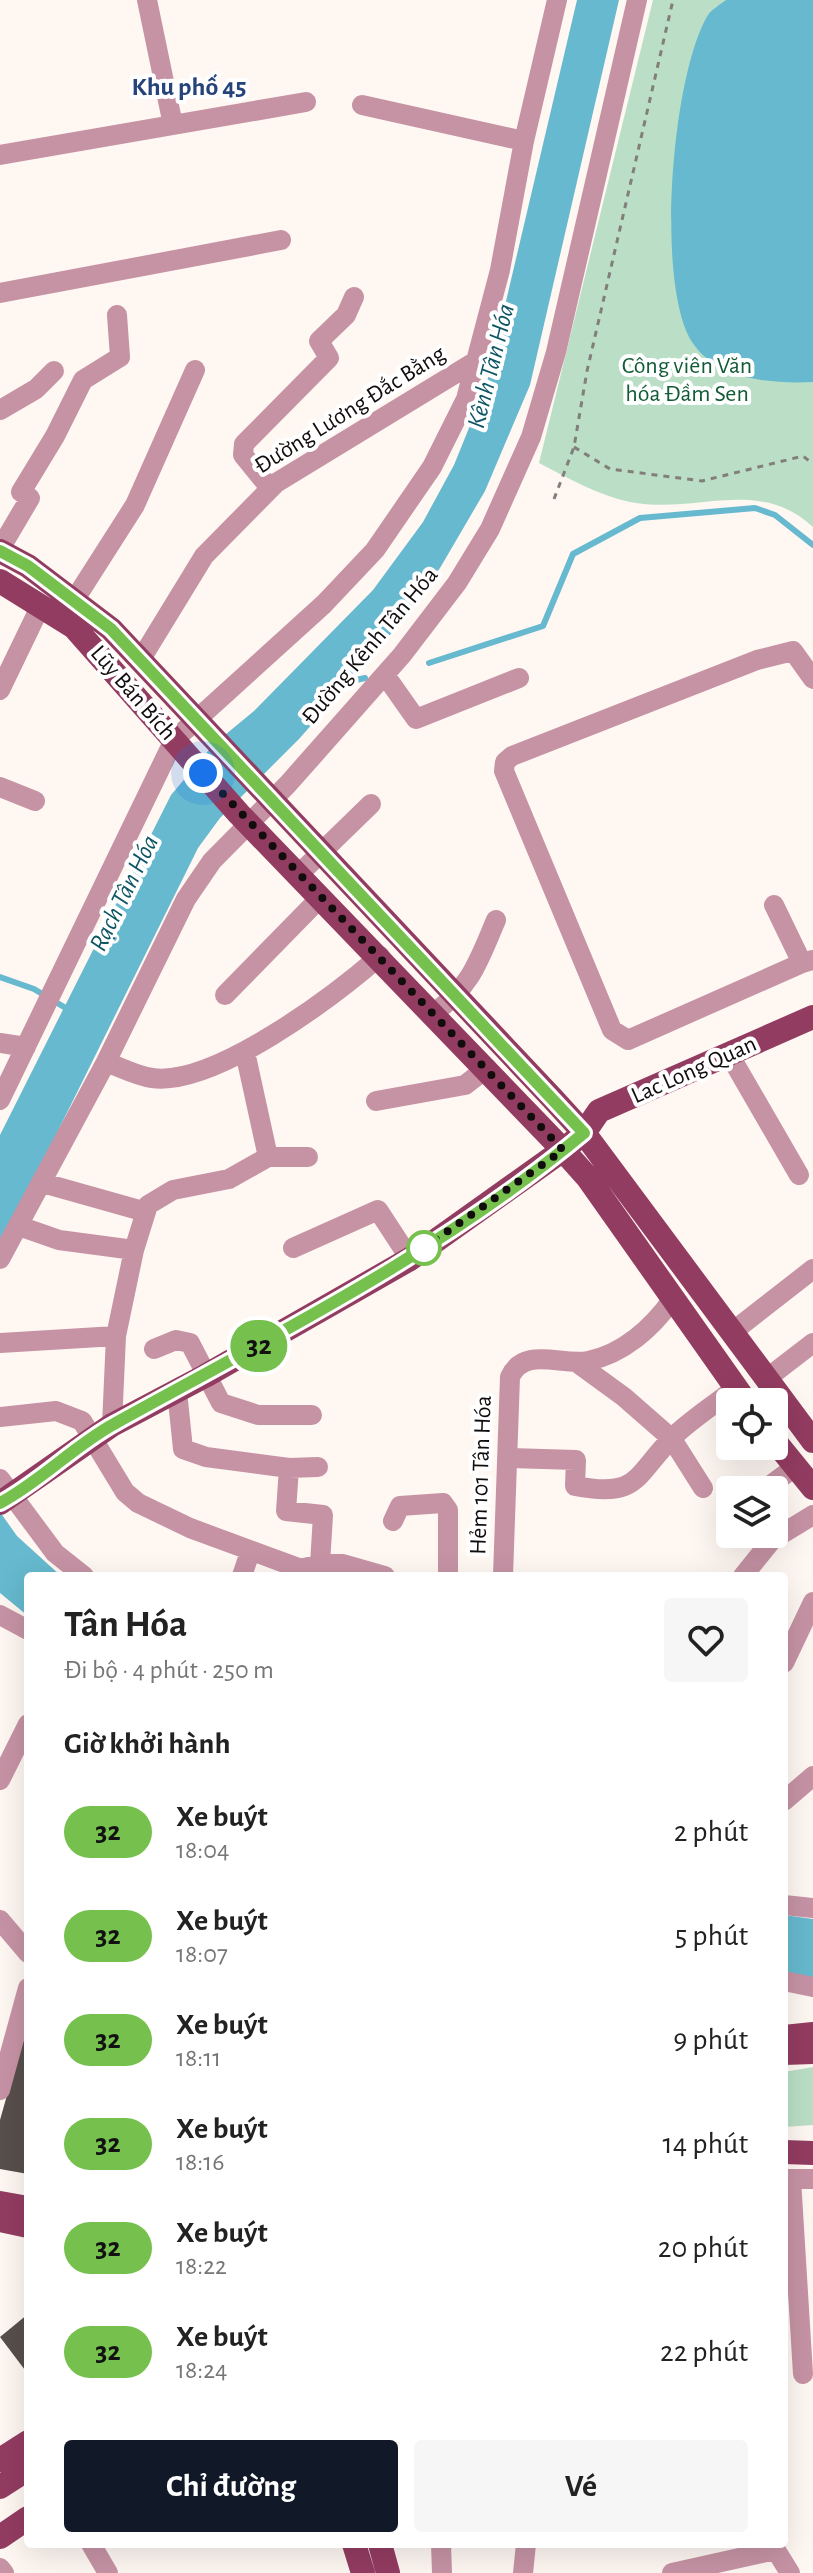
<!DOCTYPE html>
<html lang="vi">
<head>
<meta charset="utf-8">
<style>
  :root { --surface:#fff; --page:#f6f6f6; --text:#222; --muted:#767676; --accent:#111827 }
  body { margin:0; font-family:"Alegreya Sans",sans-serif; background:var(--page); color:var(--text); height:100vh; display:flex; flex-direction:column; font-size:30px; white-space:nowrap }
  * { box-sizing:border-box; margin:0 }
  p { font-size:26px; color:var(--muted) }
  .icon { flex:none; width:44px; height:44px; fill:none; stroke:currentColor; stroke-width:2; stroke-linecap:round; stroke-linejoin:round }
  .map { position:relative; flex:1; overflow:hidden }
  .drawer { position:absolute; left:24px; top:1572px; width:764px; height:976px; display:flex; flex-direction:column; background:var(--surface); border-radius:8px; box-shadow:0 8px 32px #0002 }
  .drawer>* { flex:none }
  .badge { padding:0 16px; border-radius:26px; font-size:28px; line-height:52px }
  .buttons { position:absolute; left:716px; top:1388px; display:grid; gap:16px }
  .buttons a { display:grid; place-items:center; width:72px; height:72px; border-radius:8px; background:var(--surface); box-shadow:0 8px 32px #0002; font-size:40px }
  .you { position:absolute; width:40px; height:40px; margin:-20px; border:6px solid #fff; border-radius:50%; background:#1a73e8; box-shadow:0 0 0 12px #1a73e833 }
  .map>.badge { position:absolute; translate:-50% -50%; box-shadow:0 0 0 4px #fff }
  h2 { padding:0 40px; font-size:30px; line-height:72px }
  .round { display:grid; place-items:center; flex:none; width:84px; height:84px; border-radius:8px; background:var(--page) }
  .headline { display:flex; align-items:center; justify-content:space-between; height:136px; padding:0 40px }
  h1 { font-size:38px; font-weight:700; line-height:60px }
  .primary-button { display:flex; gap:16px; margin-top:auto; padding:16px 40px }
  .primary-button a { flex:1; height:92px; border-radius:8px; background:var(--accent); color:#fff; font-size:32px; font-weight:700; line-height:92px; text-align:center }
  .primary-button a+a { background:var(--page); color:var(--text) }
  ul { padding:0; list-style:none }
  li { display:flex; align-items:center; gap:24px; height:104px; padding:0 40px }
  li div { flex:1 }
  li b { display:block; font-size:30px }
  li em { font-style:normal }
  li .badge { min-width:88px; font-weight:700; text-align:center }
  .map>svg:first-child { display:block }
  .green { fill:#badfc6 }
  .water { fill:#66b9ce }
  .lines { fill:none; stroke-linecap:round; stroke-linejoin:round }
  .stream { stroke:#66b9ce; stroke-width:6 }
  .building { fill:#584f4c }
  .path { stroke:#847e7b; stroke-width:3; stroke-dasharray:6 6; stroke-linecap:butt }
  .minor { stroke:#c693a5; stroke-width:20 }
  .major { stroke:#933c61; stroke-width:24 }
  .line-casing { stroke:#fff; stroke-width:18 }
  .line { stroke:#76c04d; stroke-width:12 }
  .walk { stroke:#110d0c; stroke-width:8; stroke-dasharray:0 14.4 }
  .stop-dot { fill:#fff; stroke:#76c04d; stroke-width:4 }
  .labels { text-anchor:middle; dominant-baseline:central; stroke-width:8; stroke-linejoin:round; paint-order:stroke }
  .park-label { font-size:24px; fill:#115b37; stroke:#fff }
  .street-label { font-size:24px; fill:#110d0c; stroke:#fff }
  .neighbourhood-label { font-size:26px; font-weight:bold; fill:#26437a; stroke:#fff }
  .water-label { font-size:26px; font-style:italic; fill:#0f5665; stroke:#fff }
</style>
</head>
<body>
<div class="map">
<svg width="813" height="2573" viewBox="0 0 813 2573">
  <rect width="100%" height="100%" fill="#fff7f2"/>
  <path class="green" d="M653 0H813V527C758 476 697 515 630 502 597 495 568 478 539 463Z
    M813 2067V2125L784 2127V2072Z"/>
  <path class="water" d="M577 0H619L530 385 485 491 440 568 387 639 299 739 220 818 198 848 0 1248V1135L171 795 214 744 254 711 373 590 423 522 454 465 486 386Z
    M726 0H813V382C771 384 717 380 692 342 655 283 672 74 708 15 712 9 720 5 726 0Z
    M0 1512 17 1536 61 1576H28V1616L0 1593Z
    M784 1915 813 1919V1981L784 1975Z"/>
  <g class="lines">
    <path class="stream" d="M429 663 543 626 573 554 640 518 755 508 775 515 813 545
      M343 683 365 678
      M0 977 34 989 69 1010"/>
  </g>
  <path class="building" d="M28 2036V2174L0 2169V2120L22 2042Z
    M28 2314V2374L0 2337Z"/>
  <g class="lines">
    <path class="path" d="M574 447 610 469 702 481 803 456 813 464
      M554 499 574 447 587 371 673 0"/>
    <path class="minor" d="M147 0 173 125
      M362 105 524 141
      M0 155 306 102
      M0 293 281 240
      M0 410 36 389 54 371
      M270 488 243 455 244 444 329 358 319 341 346 315 354 297
      M0 549 30 498 21 492 55 436 83 380 120 357 117 315
      M75 599 135 505 195 370
      M141 659 204 556 276 483 476 361
      M385 675 416 719 519 678
      M0 690 41 605
      M0 787 35 801
      M298 875 371 804
      M774 905 802 963 813 960
      M802 963 628 1040 612 1030 504 771 505 762 512 756 757 660 793 651 813 679
      M225 995 320 898
      M434 1013C472 985 478 962 496 920
      M0 1043 26 1047
      M245 1052 268 1157
      M729 1054 799 1175
      M106 1062C120 1067 137 1076 152 1078 214 1087 334 996 380 956
      M0 1100 174 740 324 604 375 550 432 467 466 399 500 270 524 141 557 0
      M376 1101 465 1085 487 1068
      M43 1183 146 1212
      M19 1226 59 1240 134 1250
      M293 1248 378 1210 410 1259
      M0 1259 106 1062 186 899 212 861 288 784 402 655 457 583 490 529 531 437 556 352 637 0
      M731 1333 813 1269
      M0 1343 116 1336
      M154 1349 176 1340 190 1343 221 1403 258 1415H312
      M576 1362 624 1397 672 1439 703 1488
      M766 1379 813 1343
      M177 1391 183 1449 206 1457 289 1468 286 1511 323 1515 320 1564
      M0 1417 56 1411 82 1421 125 1492 138 1503 190 1528 301 1569 320 1564H343L385 1576
      M112 1425 116 1336 134 1250 148 1205 173 1190 229 1179 268 1157H308
      M510 1458 576 1460 575 1486C639 1498 634 1477 672 1438 690 1420 715 1404 736 1388
      M289 1468 318 1467
      M0 1479 55 1553 84 1576
      M764 1490 795 1467
      M393 1521 400 1506 443 1503 448 1510V1576
      M242 1576 250 1552
      M503 1576 510 1377C524 1346 561 1366 588 1361 623 1354 652 1328 672 1300
      M743 1576 772 1540 813 1515
      M0 1615 28 1630
      M784 1663 813 1602
      M0 1780 28 1724
      M784 1801 813 1776
      M784 1905 813 1908
      M0 1920 28 1953
      M784 1981 813 1987
      M0 2090 28 1988
      M784 2179H813
      M791 2179 803 2374
      M91 2544 108 2573
      M441 2544 442 2573
      M772 2544 790 2573
      M0 2568 4 2573
      M523 2573 526 2544
      M672 2573 775 2550"/>
    <path class="major" d="M0 551 28 566 111 629 553 1099 584 1133 813 1441
      M0 581 74 627 239 814 563 1150 588 1178 746 1402
      M774 1440 813 1488
      M0 1503 112 1425 205 1376 410 1259 563 1150 584 1133 599 1111 813 1017
      M784 2037 813 2034
      M784 2053 813 2052
      M784 2152 813 2153
      M0 2203 28 2208
      M0 2220 28 2226
      M0 2460 28 2442
      M0 2487 28 2469
      M0 2537 28 2518
      M354 2544 363 2573
      M380 2544 388 2573"/>
  </g>
  <g class="lines">
    <defs>
      <path id="line" d="M0 551 28 566 111 629 584 1133C441 1252 275 1335 114 1424 74 1446 41 1481 0 1503"/>
    </defs>
    <use href="#line" class="line-casing"/>
    <use href="#line" class="line"/>
    <path class="walk" d="M203 773 563 1150 424 1248"/>
  </g>
  <circle class="stop-dot" cx="424" cy="1248" r="16"/>
  <g class="labels">
    <g class="park-label">
      <text x="687" y="366">Công viên Văn<tspan x="687" dy="28">hóa Đầm Sen</tspan></text>
    </g>
    <g class="street-label">
      <text transform="translate(350 410) rotate(-32)">Đường Lương Đắc Bằng</text>
      <text transform="translate(370 646) rotate(-50)">Đường Kênh Tân Hóa</text>
      <text transform="translate(133 693) rotate(49)">Lũy Bán Bích</text>
      <text transform="translate(694 1070) rotate(-24)">Lac Long Quan</text>
      <text transform="translate(481 1475) rotate(-88)">Hẻm 101 Tân Hóa</text>
    </g>
    <g class="neighbourhood-label">
      <text x="189" y="87">Khu phố 45</text>
    </g>
    <g class="water-label">
      <text transform="translate(491 366) rotate(-76)">Kênh Tân Hóa</text>
      <text transform="translate(124 893) rotate(-64)">Rạch Tân Hóa</text>
    </g>
  </g>
</svg>
<div class="buttons">
<a><svg class="icon" aria-label="locate" viewBox="0 0 24 24"><circle cx="12" cy="12" r="6"/><path d="M12 2v4M12 18v4M2 12h4M18 12h4"/></svg></a>
<a><svg class="icon" aria-label="layers" viewBox="0 0 24 24"><path d="M12 4l9 5-9 5-9-5zM3 14l9 5 9-5"/></svg></a>
</div>
<div class="you" style="left:203px;top:773px"></div>
<b class="badge" style="left:259px;top:1346px;background:#76c04d;color:#111">32</b>
<section class="drawer">
<div class="headline"><div><h1>Tân Hóa</h1><p>Đi bộ · 4 phút · 250 m</p></div><a class="round"><svg class="icon" aria-label="heart" viewBox="0 0 24 24"><path d="M12 20l-8-8c-3-5 5-10 8-4 3-6 11-1 8 4z"/></svg></a></div>
<h2>Giờ khởi hành</h2>
<ul>
<li><span class="badge" style="background:#76c04d;color:#111">32</span><div><b>Xe buýt</b><p>18:04</p></div><em>2 phút</em></li>
<li><span class="badge" style="background:#76c04d;color:#111">32</span><div><b>Xe buýt</b><p>18:07</p></div><em>5 phút</em></li>
<li><span class="badge" style="background:#76c04d;color:#111">32</span><div><b>Xe buýt</b><p>18:11</p></div><em>9 phút</em></li>
<li><span class="badge" style="background:#76c04d;color:#111">32</span><div><b>Xe buýt</b><p>18:16</p></div><em>14 phút</em></li>
<li><span class="badge" style="background:#76c04d;color:#111">32</span><div><b>Xe buýt</b><p>18:22</p></div><em>20 phút</em></li>
<li><span class="badge" style="background:#76c04d;color:#111">32</span><div><b>Xe buýt</b><p>18:24</p></div><em>22 phút</em></li>
</ul>
<div class="primary-button"><a>Chỉ đường</a><a>Vé</a></div>
</section>
</div>
</body>
</html>
